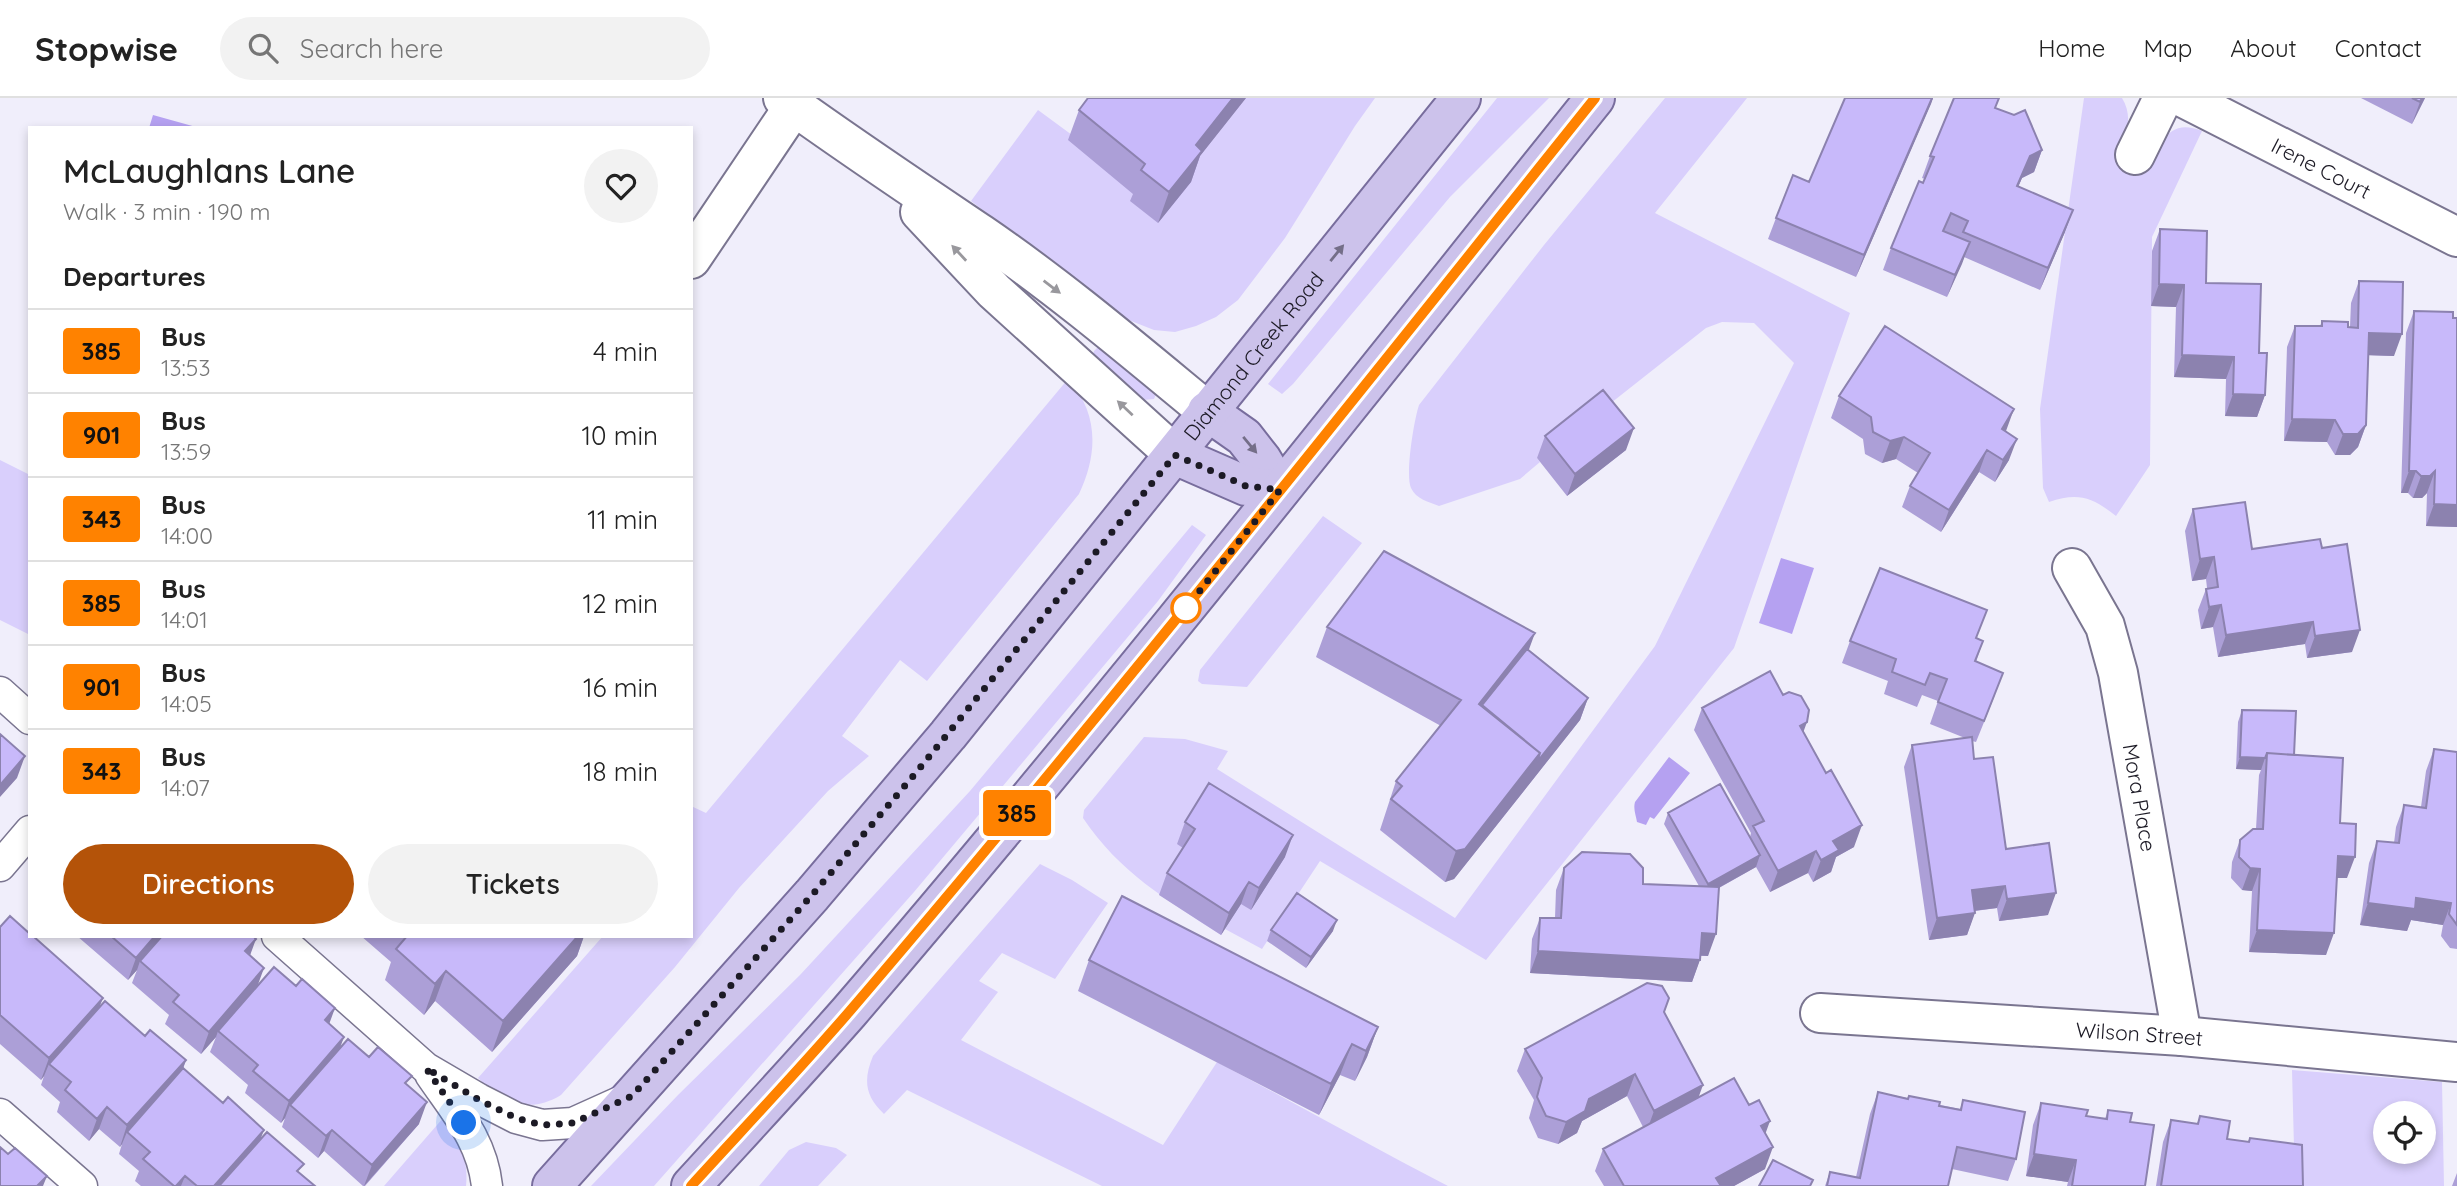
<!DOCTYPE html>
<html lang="en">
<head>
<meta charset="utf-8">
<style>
  :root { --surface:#fff; --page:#f2f2f2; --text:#222; --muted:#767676; --line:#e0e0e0; --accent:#b45309 }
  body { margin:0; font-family:Quicksand,sans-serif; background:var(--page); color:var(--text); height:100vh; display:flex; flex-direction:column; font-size:26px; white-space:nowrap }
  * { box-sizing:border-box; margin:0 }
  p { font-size:23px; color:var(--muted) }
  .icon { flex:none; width:38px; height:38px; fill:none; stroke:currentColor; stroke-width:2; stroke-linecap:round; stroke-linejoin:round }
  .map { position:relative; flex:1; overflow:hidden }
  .panel { position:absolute; left:28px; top:28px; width:665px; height:812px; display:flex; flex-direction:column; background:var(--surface); border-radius:0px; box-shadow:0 4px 10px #0003 }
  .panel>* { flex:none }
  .badge { padding:0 14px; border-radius:5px; font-size:24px; line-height:46px }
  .controls { position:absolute; left:2373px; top:1003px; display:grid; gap:14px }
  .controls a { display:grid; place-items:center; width:63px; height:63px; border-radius:50%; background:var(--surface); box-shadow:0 4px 10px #0003; font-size:35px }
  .you { position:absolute; width:35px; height:35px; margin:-18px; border:5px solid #fff; border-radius:50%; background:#1a73e8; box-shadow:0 0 0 10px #1a73e833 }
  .map>.badge { position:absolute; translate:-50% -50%; box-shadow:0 0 0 4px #fff }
  h2 { padding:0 35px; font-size:26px; line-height:63px }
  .round { display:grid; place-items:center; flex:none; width:74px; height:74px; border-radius:37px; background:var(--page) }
  .summary { display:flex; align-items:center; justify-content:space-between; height:119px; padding:0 35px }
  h1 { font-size:33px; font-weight:600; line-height:52px }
  .action { display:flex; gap:14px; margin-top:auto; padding:14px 35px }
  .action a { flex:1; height:80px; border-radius:42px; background:var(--accent); color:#fff; font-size:28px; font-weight:600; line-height:80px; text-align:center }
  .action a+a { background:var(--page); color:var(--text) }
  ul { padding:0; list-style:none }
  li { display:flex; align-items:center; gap:21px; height:84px; padding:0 35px; border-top:2px solid var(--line) }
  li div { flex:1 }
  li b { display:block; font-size:26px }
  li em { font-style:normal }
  li .badge { min-width:77px; font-weight:700; text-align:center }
  header { display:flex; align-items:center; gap:42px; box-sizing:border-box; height:98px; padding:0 35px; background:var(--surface); border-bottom:2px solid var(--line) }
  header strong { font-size:33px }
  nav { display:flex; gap:38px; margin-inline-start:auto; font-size:24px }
  .search { width:490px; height:63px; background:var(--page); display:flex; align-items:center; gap:18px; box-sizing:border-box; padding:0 24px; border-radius:38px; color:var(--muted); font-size:26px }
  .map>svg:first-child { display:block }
  .green { fill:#d9cffc; fill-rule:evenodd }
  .water { fill:#b5a1f1 }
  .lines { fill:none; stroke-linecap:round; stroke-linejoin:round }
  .service-casing { stroke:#7a7590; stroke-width:33 }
  .minor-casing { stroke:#7a7590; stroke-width:42 }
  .primary-casing { stroke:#786d9d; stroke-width:42 }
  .service { stroke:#fff; stroke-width:30 }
  .minor { stroke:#fff; stroke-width:38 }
  .primary { stroke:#ccc2eb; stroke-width:38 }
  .wall { fill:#ac9fd7 }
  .shaded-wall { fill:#8c82af }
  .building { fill:#c8b9fa; stroke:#8c82af; stroke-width:2 }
  .oneway { fill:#99989d }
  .oneway2 { fill:#746e88 }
  .line-casing { stroke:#fff; stroke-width:16 }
  .line { stroke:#ff8200; stroke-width:10 }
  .walk { stroke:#1c1a25; stroke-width:7; stroke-dasharray:0 12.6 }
  .stop-dot { fill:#fff; stroke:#ff8200; stroke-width:3.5 }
  .labels { text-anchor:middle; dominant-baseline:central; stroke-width:5; stroke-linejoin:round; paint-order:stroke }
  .street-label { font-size:21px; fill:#1c1a25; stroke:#fff }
</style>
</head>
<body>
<header>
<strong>Stopwise</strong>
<div class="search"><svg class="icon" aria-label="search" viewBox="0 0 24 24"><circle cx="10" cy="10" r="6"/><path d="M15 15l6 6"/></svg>Search here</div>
<nav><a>Home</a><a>Map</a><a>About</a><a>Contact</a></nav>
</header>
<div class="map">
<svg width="2457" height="1088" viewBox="0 0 2457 1088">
  <rect width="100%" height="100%" fill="#f0eefb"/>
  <path class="green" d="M1246 0H1375L1355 28 1285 140 1238 202 1216 219 1196 228 1175 234 1154 232 1116 217 971 103 1038 12 1072 37 1184 78Z
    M1497 0H1549L1450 99 1293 286 1282 296 1268 286Z
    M1665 0H1747L1655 115 1850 215 1734 550 1486 862 1320 763 1262 851 1225 831 1221 837C1167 802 1119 774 1083 720L1084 712 1144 639 1185 641 1228 653 1217 671 1455 820 1655 548 1794 265 1754 225 1722 224 1706 230 1597 316 1537 360 1540 364 1520 381 1439 408C1429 404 1416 401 1411 390 1405 377 1414 322 1419 307L1544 147Z
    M2084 0H2122C2134 20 2126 37 2117 56L2147 71C2161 48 2167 19 2202 33L2152 139 2150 367 2116 418C2092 399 2078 394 2049 404L2043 390 2040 311Z
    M1098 249 1105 250 1155 290 1156 296 1154 301 1143 302 1093 259 1094 253Z
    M1068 281C1099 315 1098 356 1079 396L927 583 900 562 842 638 869 658 828 693 739 790 675 869 561 997C528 1017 504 1004 478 980L603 838H691V708L706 715Z
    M0 362 30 377V537L0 522Z
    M1323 418 1362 445 1247 589 1202 586 1198 583 1200 572Z
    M1192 427 1206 437 1158 503 914 794 654 1088H591L678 997 800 877 970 693Z
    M1040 766 1072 782 1108 805 1055 881 1002 855 979 883 998 894 961 942 1163 1047 1217 964C1295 1005 1370 1048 1448 1088H1102L907 992 884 1016C865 998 863 982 873 958Z
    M2292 972 2442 984 2444 1088H2295ZM2385 1015H2424V1054H2385Z
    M444 1019C458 1045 469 1057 466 1088H384Z
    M806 1044 836 1050 847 1057 818 1088H759L789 1052Z"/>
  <path class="water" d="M153 17 196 29V30H149Z
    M1781 460 1814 470 1792 536 1759 525Z
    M1669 659 1690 675 1654 721 1650 719 1646 727 1637 724C1636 717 1633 711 1635 704Z"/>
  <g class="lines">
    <defs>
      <path id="service" d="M0 594 30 621
        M0 768 30 733
        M277 838 426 970 479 1001 516 1020 542 1027 573 1025 624 1002
        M430 976C455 1013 482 1042 487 1088
        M0 1016 82 1088"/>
      <g id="minor">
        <path d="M783 0C848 47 914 91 981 136 1060 190 1133 252 1207 313"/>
        <path id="s1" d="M2184 0 2457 139"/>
        <path d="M2135 57 2163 0"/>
        <path d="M920 114 994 193 1175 357"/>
        <path d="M691 161 794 8"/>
        <path id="s2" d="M2072 470 2105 528 2118 575 2182 938"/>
        <path id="s3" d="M1820 915 2182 938 2457 964"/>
      </g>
      <g id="primary">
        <path d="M1207 313 1244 339 1262 362 1280 392"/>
        <path d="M1175 357 1246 388 1280 392"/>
        <path id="s4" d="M552 1088 812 797 948 637 1461 0"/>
        <path d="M691 1088C744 1030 797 973 849 914 1105 616 1349 307 1595 0"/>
      </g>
    </defs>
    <use href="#service" class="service-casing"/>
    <use href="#minor" class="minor-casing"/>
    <use href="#primary" class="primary-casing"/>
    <use href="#service" class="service"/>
    <use href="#minor" class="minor"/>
    <use href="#primary" class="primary"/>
  </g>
  <path class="wall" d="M1088 0H1246L1200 58 1191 84 1158 125 1130 103 1133 96 1068 42 1079 12Z
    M1845 0H1933L1856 179 1768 141 1776 120 1809 84Z
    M2361 0H2425L2412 26Z
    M1996 10 2042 52 2034 74 2022 80 2018 89 2065 134 2040 192 1964 159 1947 199 1883 172 1891 150 1925 81 1922 80 1930 58Z
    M2160 131 2206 185 2259 255 2265 297 2257 319 2225 318 2226 281 2174 279 2176 209 2151 208 2152 153Z
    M2359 183 2394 258 2368 257 2366 327 2358 349 2350 357H2335L2327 344 2284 343 2287 249 2295 228H2320L2322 223 2350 229 2351 205Z
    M2414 213 2457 429 2426 428 2427 395 2422 400H2413L2408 395H2401L2406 235Z
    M1839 298 2006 333 2009 362 1995 384 1979 374 1941 434 1902 409 1910 388 1918 375 1896 361 1882 365 1865 356 1863 341 1831 320Z
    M1545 338 1626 352 1567 398 1537 360Z
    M2193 411 2252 451 2322 450 2352 554 2307 560 2305 546 2218 559 2213 529 2201 531 2198 512 2206 491 2207 490 2206 481 2192 483 2185 433Z
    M1327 529 1529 552 1588 600 1580 622 1454 781 1445 784 1380 732 1396 683 1441 628 1316 559Z
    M1976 540 1983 543 1976 564 1995 597 1976 644 1972 643 1974 661 2006 751 2048 817 1999 823 1997 810 1975 813 1967 837 1929 842 1904 669 1912 647 1965 640 1930 626 1938 603 1922 597 1917 609 1884 596 1888 583 1842 565 1850 543Z
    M1702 610 1803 634 1854 749 1836 759 1831 774 1813 784 1808 775 1770 794 1756 769 1719 790 1708 858H1701L1692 884 1530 875 1532 841 1540 820H1555L1556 792 1564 770 1643 786 1699 788 1664 726 1668 715 1750 739 1751 735 1694 632Z
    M2242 612 2294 657 2340 725 2347 780H2337L2326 857 2249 854 2252 793 2242 792 2231 780 2232 764 2240 742 2256 731 2259 677 2261 672 2236 671 2238 624Z
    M2434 651 2457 654V851L2450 850 2441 838 2443 827 2411 822 2407 833 2360 827 2369 765 2377 743 2394 745 2396 729 2404 707 2421 709 2426 673Z
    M1185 724 1285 759 1251 812 1241 806 1221 837 1159 797 1167 775 1183 750 1177 746Z
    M0 829 99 909 145 938 186 962 183 971 315 1088H141L135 1083 139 1073 119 1056 122 1046 120 1049 99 1031 89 1043 57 1014 60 1004 41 987 44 978 41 982 0 946Z
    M1271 832 1333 833 1306 870 1267 843Z
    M77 838H253L250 857 258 886 330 926 341 950 369 959 408 988 419 1026 365 1088H363L324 1053 318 1060 282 1029 285 1020 281 1025 245 995 248 987 210 954 216 939 201 956 165 926 169 917 132 885 137 872 128 882Z
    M361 838H584L577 858 492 954 435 903 424 917 385 882 391 864Z
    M1089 862 1378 929 1367 959 1355 983 1340 977 1319 1017 1078 893Z
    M1664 914 1699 999 1766 1036 1765 1071 1734 1088H1604L1595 1073 1603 1051 1643 1029 1627 998 1582 1023 1577 1035 1558 1046 1538 1040 1529 1020 1534 1002 1517 973 1525 951Z
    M1878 994 1960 1011 1963 1002 2016 1061 2008 1083 1952 1071 1948 1088H1825L1830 1074 1856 1079 1870 1016Z
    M2041 1005 2086 1018 2105 1021 2108 1012 2130 1024 2145 1088H2067L2068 1084 2026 1078 2033 1027Z
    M2200 1018 2227 1041 2248 1044 2250 1040 2303 1088H2156L2163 1044 2171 1022 2197 1026Z
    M2457 1075V1088H2452Z"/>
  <path class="shaded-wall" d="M1233 0H1246L1200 58 1191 84 1158 125 1169 94 1196 47Z
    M1932 0H1933L1931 6 1856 179 1864 157Z
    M2422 0H2425L2412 26 2420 4Z
    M2042 52 2034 74 2022 80 2009 110 2030 58Z
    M2073 112 2065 134 2040 192 2048 170Z
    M1970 144 1962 166 1947 199 1955 177Z
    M2159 186 2184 187 2176 209 2151 208Z
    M2369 235 2402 236 2394 258 2361 257Z
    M2182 257 2234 259 2226 281 2174 279Z
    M2233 296 2265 297 2257 319 2225 318Z
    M2014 311 2006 333 1994 353 2002 331Z
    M2292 321 2335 322 2327 344 2284 343Z
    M2366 327 2358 349 2350 357H2335L2343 336Z
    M1634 330 1626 352 1567 398 1575 376Z
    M1904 339 1896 361 1882 365 1890 343Z
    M2017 341 2009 362 1995 384 2003 362Z
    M1987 352 1979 374 1941 434 1949 412Z
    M2409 373H2416L2408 395H2401Z
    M2435 373 2427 395 2422 400H2413L2421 378Z
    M2434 406 2457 407V429L2426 428Z
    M2214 459 2206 481 2192 483 2200 461Z
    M2221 507 2213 529 2201 531 2209 509Z
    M2313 524 2305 546 2218 559 2226 537Z
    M2360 532 2352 554 2307 560 2315 538Z
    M1535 535 1524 565 1482 619 1479 606Z
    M1588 600 1580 622 1454 781 1445 784 1456 753Z
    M1807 624 1799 646 1800 628Z
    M25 658 17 680 0 699V687Z
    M2240 659 2265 660 2261 672 2236 671Z
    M1862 727 1854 749 1836 759 1831 774 1813 784 1821 762 1833 743Z
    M1293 737 1285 759 1251 812 1259 790Z
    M1816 753 1808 775 1770 794 1778 773Z
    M1760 757 1756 769 1704 798 1708 786Z
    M2338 758 2355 759 2347 780H2330Z
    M2250 770 2260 771 2252 793 2242 792Z
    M1249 784 1241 806 1221 837 1229 815Z
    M2005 788 1997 810 1964 814 1972 792Z
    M2056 795 2048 817 1999 823 2007 801Z
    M2416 800 2451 805 2443 827 2411 822 2407 833 2360 827 2368 805Z
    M1975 815 1967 837 1929 842 1937 820Z
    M1337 822 1333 833 1306 870 1311 859Z
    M2257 832 2334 835 2326 857 2249 854Z
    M1702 835 1716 836 1708 858 1694 857Z
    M155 838H166L140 863 137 872 128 882 136 860Z
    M578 838H584L577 858 492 954 503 923Z
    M256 841 248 863 245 853Z
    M1538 853 1700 862 1692 884 1530 875Z
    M264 870 256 892 218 933 216 939 201 956 209 934Z
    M446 873 435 903 424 917 435 886Z
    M103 900 95 921 49 966 44 978 41 982 49 960Z
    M335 910 327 932 325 922Z
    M1378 929 1367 959 1355 983 1366 953Z
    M344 939 336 961 290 1007 285 1020 281 1025 289 1003Z
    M1352 946 1340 977 1319 1017 1331 986Z
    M186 962 178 984 127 1034 122 1046 120 1049 127 1027Z
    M1635 976 1627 998 1582 1023 1577 1035 1558 1046 1566 1024 1589 1001Z
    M1703 987 1695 1009 1646 1035 1654 1013Z
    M427 1004 419 1026 364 1088 372 1067Z
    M107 1009 99 1031 89 1043 97 1021Z
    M1770 1023 1762 1045 1761 1028Z
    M264 1032 256 1053 226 1088H214Z
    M332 1032 324 1053 318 1060 326 1038Z
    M1773 1049 1765 1071 1734 1088H1713L1716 1080Z
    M2034 1056 2076 1062 2068 1084 2026 1078Z
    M47 1078 43 1088H37Z
    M185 1078 181 1088H176Z"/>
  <path class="building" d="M1088 0H1233L1196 47 1202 53 1169 94 1141 72 1145 66 1079 12Z
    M1845 0H1932L1864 157 1776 120 1793 77 1809 84Z
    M1954 0H1999L1995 10 2014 17 2025 12 2042 52 2030 58 2017 88 2073 112 2048 170 1963 134 1968 123 1951 115 1943 133 1970 144 1955 177 1891 150 1919 83 1923 85 1934 59 1930 58Z
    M2412 0H2422L2420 4Z
    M2160 131 2207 133 2206 185 2261 186 2259 255H2267L2265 297 2233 296 2234 259 2182 257 2184 187 2159 186Z
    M2359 183 2403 184 2402 236 2369 235 2366 327 2358 336H2343L2335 322 2292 321 2295 228H2322V223L2348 224V229L2358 230Z
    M2414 213 2453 214V220H2457V407L2434 406 2435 373 2430 378H2421L2416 373H2409Z
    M1885 228 2014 311 2002 331 2017 341 2003 362 1987 352 1949 412 1910 388 1930 355 1904 339 1890 343 1873 334 1871 319 1839 298Z
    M1603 292 1634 330 1575 376 1545 338Z
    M2245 404 2252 451 2320 441 2322 450 2347 446 2360 532 2315 538 2313 524 2226 537 2221 507 2209 509 2206 491 2218 489 2214 459 2200 461 2193 411Z
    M1384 453 1535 535 1479 606 1540 655 1465 751 1456 753 1391 701 1402 688 1396 683 1461 602 1327 529Z
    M1880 470 1987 512 1976 540 1983 543 1975 563 2003 575 1984 623 1938 604 1947 581 1930 575 1925 587 1892 574 1896 561 1850 543Z
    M1527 551 1588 600 1537 664 1540 655 1482 607Z
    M1770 573 1783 597 1789 594 1801 598 1809 612 1807 624 1800 628 1826 675 1831 672 1862 727 1833 743 1839 752 1821 762 1816 753 1778 773 1753 728 1764 723 1702 610Z
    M2242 612 2296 613 2294 657 2267 655 2265 660 2240 659Z
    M0 636 25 658 0 687Z
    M1972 639 1974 661 1993 659 2006 751 2049 745 2056 795 2007 801 2005 788 1972 792 1975 815 1937 820 1912 647Z
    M2434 651 2457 654V827L2449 816 2451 805 2416 800 2415 811 2368 805 2377 743 2399 745 2404 707 2426 710Z
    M2267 655 2343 660 2340 725 2356 726 2355 759 2338 758 2334 835 2257 832 2260 771 2250 770 2239 759 2240 742 2253 731H2263Z
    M1209 685 1293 737 1259 790 1249 784 1229 815 1167 775 1195 731 1185 724Z
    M1720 686 1760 757 1708 786 1668 715Z
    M1582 754 1630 756 1643 770V786L1719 789 1716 836 1702 835 1700 862 1538 853 1540 820H1561L1564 770Z
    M1297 795 1337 822 1311 859 1271 832Z
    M1122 798 1378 929 1366 953 1352 946 1331 986 1089 862Z
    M10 818 30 836V838H33L103 900 49 960 0 917V829Z
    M111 838H155L136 860Z
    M162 838H253L256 841 245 853 264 870 209 934 173 904 179 897 140 863Z
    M407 838H578L503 923 446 873 435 886 396 851Z
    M274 869 296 888 302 881 335 910 325 922 344 939 289 1003 253 973 258 967 218 933Z
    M1647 885 1662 888 1669 900 1664 914 1703 987 1654 1013 1635 976 1589 1001 1585 1013 1566 1024 1546 1018 1537 999 1542 980 1525 951Z
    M105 903 145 938 150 932 186 962 127 1027 107 1009 97 1021 65 992 71 984 49 966Z
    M348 941 369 959 378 949 412 978 405 985 427 1004 372 1067 332 1032 326 1038 290 1007Z
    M183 970 223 1005 228 999 264 1032 214 1088H197L185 1078 176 1088H174L143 1061 150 1054 127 1034Z
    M1734 980 1749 1007 1759 1002 1770 1023 1761 1028 1773 1049 1716 1080 1721 1088H1624L1603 1051Z
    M1878 994 1908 1001 1909 998 1940 1004 1939 1008 1961 1012 1963 1002 2025 1014 2016 1061 1957 1049 1948 1088H1827L1830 1074 1860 1080Z
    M2041 1005 2088 1012 2086 1018 2107 1021 2108 1012 2132 1015 2130 1024 2154 1027 2145 1088H2072L2076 1062 2034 1056Z
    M2200 1018 2230 1023 2227 1041 2249 1044 2250 1040 2302 1047 2303 1088H2161L2171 1022 2198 1026Z
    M267 1034 304 1066 297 1073 315 1088H219Z
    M0 1049 8 1056 15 1050 47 1078 37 1088H0Z
    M1773 1062 1813 1082 1810 1088H1759Z"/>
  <defs><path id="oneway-solid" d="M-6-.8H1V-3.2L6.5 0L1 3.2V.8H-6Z" transform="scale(1.75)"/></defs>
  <g class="oneway">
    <use href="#oneway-solid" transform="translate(959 155) rotate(-133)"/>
    <use href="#oneway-solid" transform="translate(1052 189) rotate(37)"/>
    <use href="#oneway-solid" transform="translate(1125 310) rotate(-137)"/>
  </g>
  <g class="oneway2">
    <use href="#oneway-solid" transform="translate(1337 155) rotate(-51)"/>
    <use href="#oneway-solid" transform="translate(1250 347) rotate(50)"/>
  </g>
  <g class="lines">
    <defs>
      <path id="line" d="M691 1088C744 1030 798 973 849 914 1105 615 1349 307 1595 0"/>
    </defs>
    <use href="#line" class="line-casing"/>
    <use href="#line" class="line"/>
    <path class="walk" d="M464 1025 426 970 479 1002 516 1020 542 1027 573 1025 632 998 812 797 914 677 1175 357 1246 388 1280 392 1186 510"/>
  </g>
  <circle class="stop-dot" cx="1186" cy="510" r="14"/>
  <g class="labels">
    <g class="street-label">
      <text stroke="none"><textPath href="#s1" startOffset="154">Irene Court</textPath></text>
      <text stroke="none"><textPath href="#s4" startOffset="1087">Diamond Creek Road</textPath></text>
      <text stroke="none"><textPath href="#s2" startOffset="242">Mora Place</textPath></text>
      <text stroke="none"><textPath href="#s3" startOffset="320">Wilson Street</textPath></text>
    </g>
  </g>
</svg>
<div class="controls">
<a><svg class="icon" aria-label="locate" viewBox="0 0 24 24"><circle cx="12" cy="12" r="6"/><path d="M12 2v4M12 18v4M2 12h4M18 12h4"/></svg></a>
</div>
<div class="you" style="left:464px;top:1025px"></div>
<b class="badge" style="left:1017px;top:715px;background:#ff8200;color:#111">385</b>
<section class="panel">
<div class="summary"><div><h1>McLaughlans Lane</h1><p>Walk · 3 min · 190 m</p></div><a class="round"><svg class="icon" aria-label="heart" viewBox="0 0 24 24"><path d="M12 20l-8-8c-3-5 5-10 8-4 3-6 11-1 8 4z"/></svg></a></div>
<h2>Departures</h2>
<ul>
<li><span class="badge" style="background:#ff8200;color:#111">385</span><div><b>Bus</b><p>13:53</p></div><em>4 min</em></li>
<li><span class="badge" style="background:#ff8200;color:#111">901</span><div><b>Bus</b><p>13:59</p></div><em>10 min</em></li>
<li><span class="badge" style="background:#ff8200;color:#111">343</span><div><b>Bus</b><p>14:00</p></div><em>11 min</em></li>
<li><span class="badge" style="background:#ff8200;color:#111">385</span><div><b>Bus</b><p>14:01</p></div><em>12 min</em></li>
<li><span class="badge" style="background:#ff8200;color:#111">901</span><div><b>Bus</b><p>14:05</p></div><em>16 min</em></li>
<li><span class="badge" style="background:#ff8200;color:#111">343</span><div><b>Bus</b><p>14:07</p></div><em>18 min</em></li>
</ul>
<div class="action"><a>Directions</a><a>Tickets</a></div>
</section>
</div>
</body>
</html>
